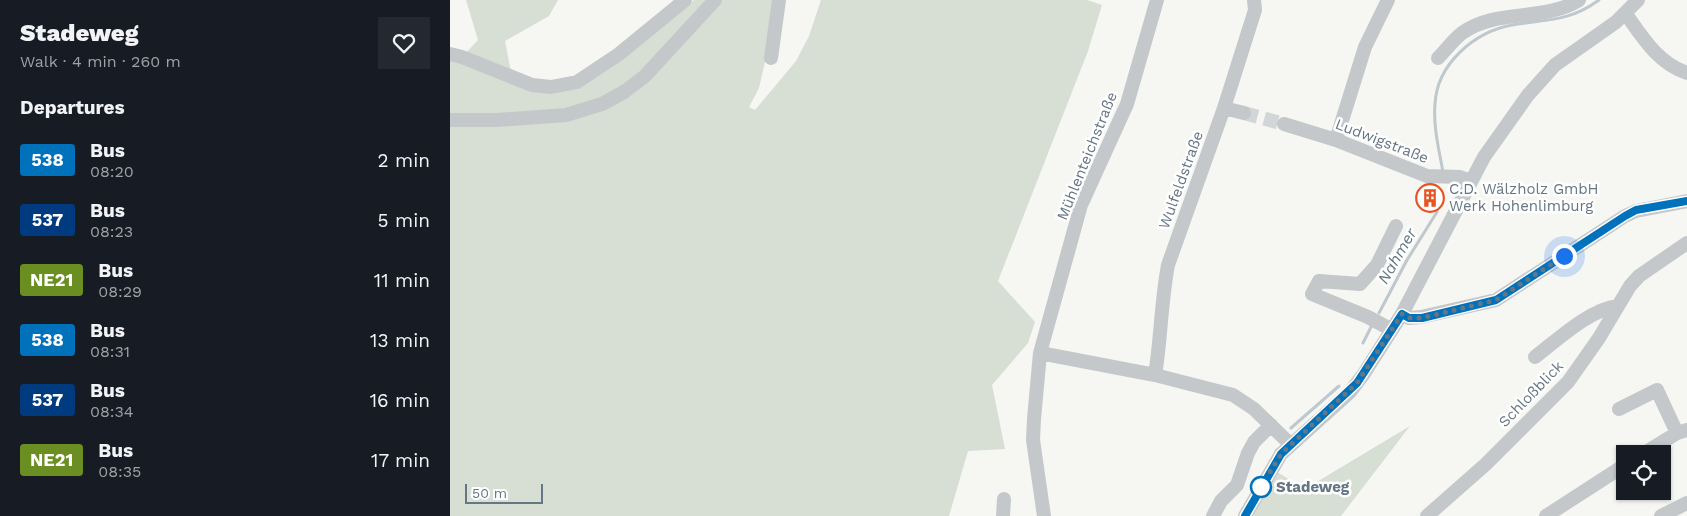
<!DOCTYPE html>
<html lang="en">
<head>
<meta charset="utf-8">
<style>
  :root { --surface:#171b24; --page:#242831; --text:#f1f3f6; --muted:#9ea1a6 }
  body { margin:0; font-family:"Work Sans",sans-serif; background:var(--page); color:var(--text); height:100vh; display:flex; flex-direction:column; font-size:19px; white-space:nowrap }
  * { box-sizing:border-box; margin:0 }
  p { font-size:16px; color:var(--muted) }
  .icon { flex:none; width:28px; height:28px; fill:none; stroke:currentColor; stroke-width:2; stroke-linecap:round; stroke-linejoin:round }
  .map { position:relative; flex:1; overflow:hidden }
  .sheet { display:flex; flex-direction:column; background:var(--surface); width:450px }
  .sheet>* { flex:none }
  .badge { padding:0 10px; border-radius:4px; font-size:18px; line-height:32px }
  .buttons { position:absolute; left:1166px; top:445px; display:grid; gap:10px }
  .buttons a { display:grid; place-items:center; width:55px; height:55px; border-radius:0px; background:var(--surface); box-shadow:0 1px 4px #0004; font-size:25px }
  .scale { position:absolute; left:15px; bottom:12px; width:78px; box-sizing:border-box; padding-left:5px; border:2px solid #657685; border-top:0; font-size:14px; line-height:18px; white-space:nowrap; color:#657685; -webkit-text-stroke:4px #fff; paint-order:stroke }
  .you { position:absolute; width:25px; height:25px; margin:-12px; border:4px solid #fff; border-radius:50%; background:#1a73e8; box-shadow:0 0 0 8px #1a73e833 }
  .map>.badge { position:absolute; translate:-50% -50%; box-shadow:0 0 0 2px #fff }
  h2 { padding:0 20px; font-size:19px; line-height:45px }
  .round { display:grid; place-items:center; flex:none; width:52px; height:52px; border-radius:0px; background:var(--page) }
  .overview { display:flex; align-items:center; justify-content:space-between; height:85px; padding:0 20px }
  h1 { font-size:24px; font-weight:800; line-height:38px }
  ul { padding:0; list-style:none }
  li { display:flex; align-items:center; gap:15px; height:60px; padding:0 20px }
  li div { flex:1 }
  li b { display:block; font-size:19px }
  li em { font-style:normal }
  li .badge { min-width:55px; font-weight:700; text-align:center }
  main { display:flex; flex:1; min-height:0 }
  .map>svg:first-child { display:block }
  .green { fill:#d7ded4 }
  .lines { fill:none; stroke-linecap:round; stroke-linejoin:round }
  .stream { stroke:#bec8cd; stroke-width:3 }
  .minor-tunnel { stroke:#d2d6d8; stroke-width:14; stroke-dasharray:14 7; stroke-linecap:butt }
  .minor { stroke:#c4c8cb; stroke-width:14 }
  .line-casing { stroke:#fff; stroke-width:11 }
  .line { stroke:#0072bc; stroke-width:8 }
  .walk { stroke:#657685; stroke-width:5; stroke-dasharray:0 9 }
  .stop-dot { fill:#fff; stroke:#0072bc; stroke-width:2.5 }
  .labels { text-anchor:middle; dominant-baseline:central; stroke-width:5; stroke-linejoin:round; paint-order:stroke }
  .street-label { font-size:15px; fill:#657685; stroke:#fff }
  .poi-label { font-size:15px; fill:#657685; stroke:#fff; text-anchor:start }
  .stop-label { font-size:15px; font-weight:bold; fill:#657685; stroke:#fff; text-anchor:start }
  .water-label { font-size:16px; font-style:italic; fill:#607781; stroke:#fff }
</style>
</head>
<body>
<main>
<section class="sheet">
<div class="overview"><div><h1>Stadeweg</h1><p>Walk · 4 min · 260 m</p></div><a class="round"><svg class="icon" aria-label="heart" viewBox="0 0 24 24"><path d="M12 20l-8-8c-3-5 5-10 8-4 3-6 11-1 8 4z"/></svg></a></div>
<h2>Departures</h2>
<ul>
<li><span class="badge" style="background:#0072bc;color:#fff">538</span><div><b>Bus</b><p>08:20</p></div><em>2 min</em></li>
<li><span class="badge" style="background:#003b80;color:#fff">537</span><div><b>Bus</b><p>08:23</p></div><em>5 min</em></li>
<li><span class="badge" style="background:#6b8e23;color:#fff">NE21</span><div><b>Bus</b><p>08:29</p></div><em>11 min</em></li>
<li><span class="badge" style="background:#0072bc;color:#fff">538</span><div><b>Bus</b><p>08:31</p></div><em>13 min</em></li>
<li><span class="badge" style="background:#003b80;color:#fff">537</span><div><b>Bus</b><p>08:34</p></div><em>16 min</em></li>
<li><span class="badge" style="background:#6b8e23;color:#fff">NE21</span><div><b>Bus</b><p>08:35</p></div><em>17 min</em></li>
</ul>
</section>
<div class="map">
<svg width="1237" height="516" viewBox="0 0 1237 516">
  <rect width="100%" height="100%" fill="#f6f6f3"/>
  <path class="green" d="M16 0H108L99 16 55 41 62 77 82 85 127 82 238 6 244 0H327L328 5 309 88 299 107 305 110 346 61 359 36 371 0H637L652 5 638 51 548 281 585 322 578 343 542 385 555 449 518 451 499 516H0V54L12 57 28 40Z
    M960 426 891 516H803L827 472 855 489Z"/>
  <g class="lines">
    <path class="stream" d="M993 172C989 150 983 126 985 104 987 64 1024 32 1062 25 1097 19 1119 22 1149 0
      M929 313 957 260 987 212
      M913 343 922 325
      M841 428 889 386"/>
    <path class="minor-tunnel" d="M794 113 834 124"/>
    <path class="minor" d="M1176 14C1193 38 1208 63 1237 73
      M0 54 12 57 82 85 101 87 127 82 169 54 235 0
      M321 58 329 0
      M988 58C996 50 1003 40 1012 33 1047 8 1094 22 1129 0
      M774 108 794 113
      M0 120H47L116 115 152 104 174 92 195 76 265 0
      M834 124 886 140 977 176 1010 177 1021 181
      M886 140 915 47 938 0
      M952 314 959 318 971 317 1046 300 1175 216 1186 211 1237 201
      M942 330 918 317 862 294 869 281 910 284 927 265 946 226
      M590 353 705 375 783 395 804 409 840 444
      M1085 357C1107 340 1140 309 1168 306
      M705 375C711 339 711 302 718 265L774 108 805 10 804 0
      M1169 409 1207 390 1227 433
      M1193 454 1227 433 1237 430
      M553 516 554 499
      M594 516 583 440 584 419 590 353 631 205 677 104 707 0
      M763 516 771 501 787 485 798 453 804 442 821 425
      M795 516 831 454 900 392 913 375 952 314 1034 157 1078 95 1105 65 1166 22 1188 0
      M977 516 1036 464 1118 382 1149 338 1180 286 1189 276 1237 243
      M1096 516 1175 465
      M1211 516 1237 503"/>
  </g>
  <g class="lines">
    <defs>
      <path id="line" d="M795 516 831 454 907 383 952 314 959 318H972L1046 300 1175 216 1186 210 1237 201"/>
    </defs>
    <use href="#line" class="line-casing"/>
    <use href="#line" class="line"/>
    <path class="walk" d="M811 487 831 454 907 383 952 314 959 318H972L1046 300 1114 256"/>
  </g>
  <defs>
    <symbol id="building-ring" viewBox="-11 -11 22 22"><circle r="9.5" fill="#fff" stroke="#e75322" stroke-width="1.5"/><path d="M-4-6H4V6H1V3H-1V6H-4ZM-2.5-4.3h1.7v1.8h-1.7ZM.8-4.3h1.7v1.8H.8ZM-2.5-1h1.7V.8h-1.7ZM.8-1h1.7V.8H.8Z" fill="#e75322"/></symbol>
  </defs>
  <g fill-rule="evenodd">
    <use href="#building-ring" x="964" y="182" width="32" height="32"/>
  </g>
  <circle class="stop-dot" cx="811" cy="487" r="10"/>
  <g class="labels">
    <g class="street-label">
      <text transform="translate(932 141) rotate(21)">Ludwigstraße</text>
      <text transform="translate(637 156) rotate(-68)">Mühlenteichstraße</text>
      <text transform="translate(731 180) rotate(-70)">Wulfeldstraße</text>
      <text transform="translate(1081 394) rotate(-46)">Schloßblick</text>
    </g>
    <g class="poi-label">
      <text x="999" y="189">C.D. Wälzholz GmbH<tspan x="999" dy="17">Werk Hohenlimburg</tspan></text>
    </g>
    <g class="stop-label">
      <text x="826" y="487">Stadeweg</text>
    </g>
    <g class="water-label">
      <text transform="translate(947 256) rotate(-60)">Nahmer</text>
    </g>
  </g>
</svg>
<div class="buttons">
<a><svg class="icon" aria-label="locate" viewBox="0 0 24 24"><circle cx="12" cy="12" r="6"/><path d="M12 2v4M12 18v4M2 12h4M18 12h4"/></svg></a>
</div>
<div class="scale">50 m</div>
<div class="you" style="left:1114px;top:256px"></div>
</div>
</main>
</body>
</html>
